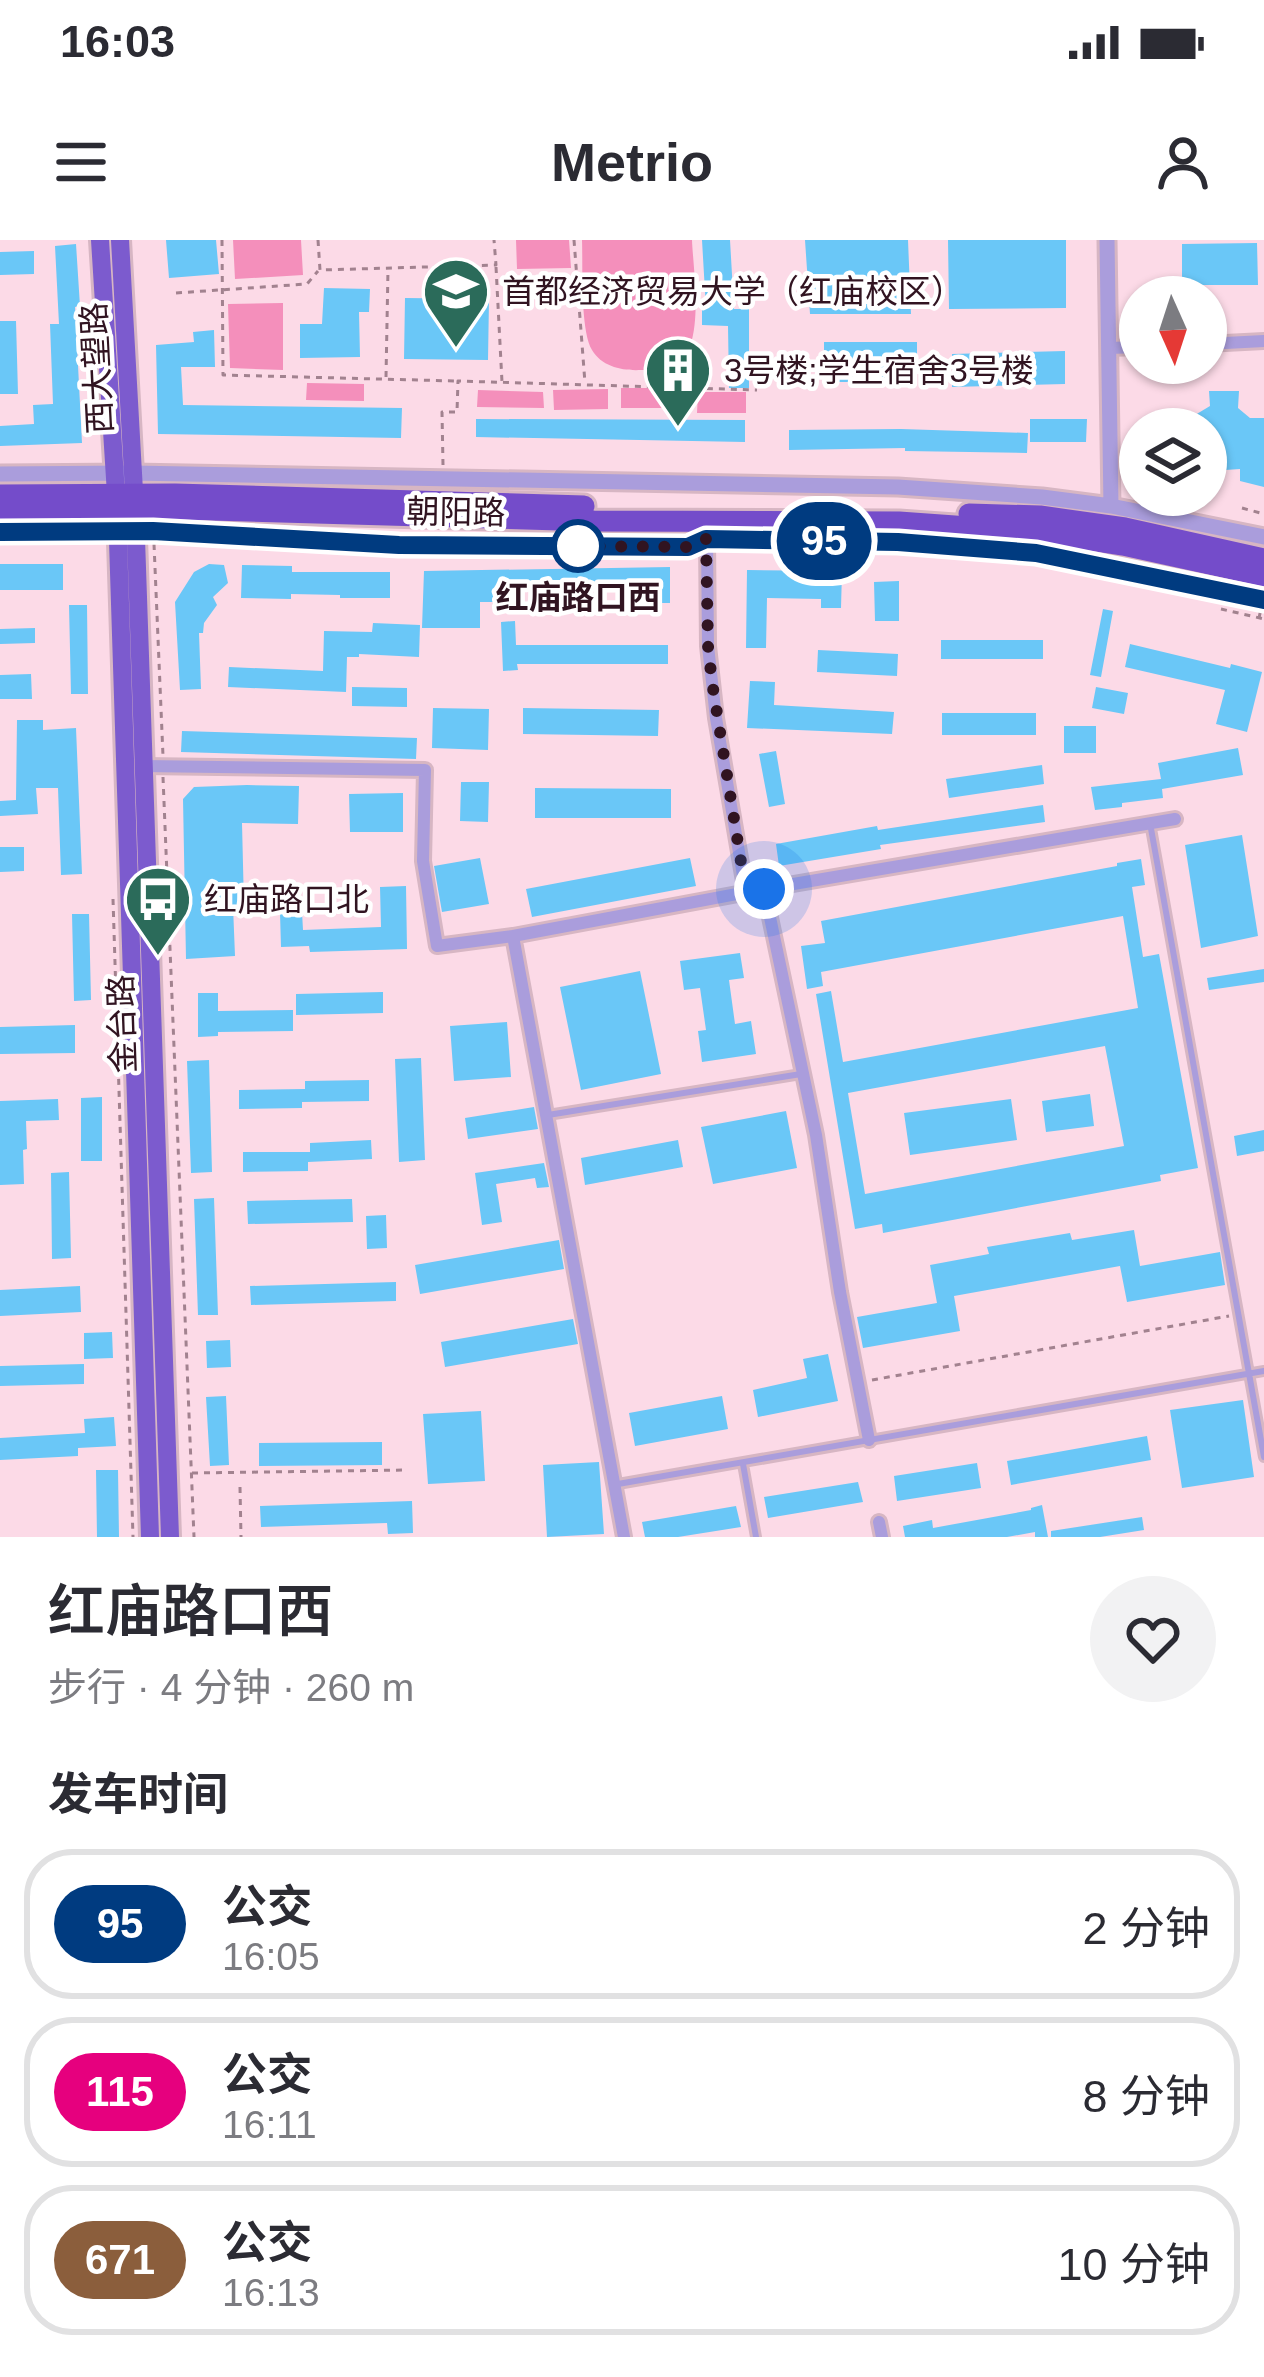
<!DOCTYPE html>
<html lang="zh">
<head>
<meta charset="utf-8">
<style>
  :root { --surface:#fff; --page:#f2f2f3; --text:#2b2b33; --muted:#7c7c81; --line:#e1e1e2 }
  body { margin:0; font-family:Arial,"Noto Sans SC",sans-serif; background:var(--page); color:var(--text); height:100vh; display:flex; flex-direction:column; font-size:45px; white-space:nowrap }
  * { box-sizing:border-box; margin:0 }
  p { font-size:39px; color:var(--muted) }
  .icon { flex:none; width:66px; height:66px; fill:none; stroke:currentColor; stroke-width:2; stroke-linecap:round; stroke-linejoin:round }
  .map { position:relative; height:1297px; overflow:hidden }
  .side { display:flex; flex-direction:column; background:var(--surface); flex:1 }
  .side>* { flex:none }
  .badge { padding:0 24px; border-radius:39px; font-size:42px; line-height:78px }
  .needle { width:78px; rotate:177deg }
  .controls { position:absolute; left:1119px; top:36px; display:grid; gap:24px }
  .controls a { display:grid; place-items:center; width:108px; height:108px; border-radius:50%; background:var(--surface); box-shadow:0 3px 9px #0004; font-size:60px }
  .you { position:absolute; width:60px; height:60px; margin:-30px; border:9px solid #fff; border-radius:50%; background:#1a73e8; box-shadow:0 0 0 18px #1a73e833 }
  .map>.badge { position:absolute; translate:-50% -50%; box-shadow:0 0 0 6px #fff }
  h2 { padding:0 48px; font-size:45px; line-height:108px }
  .round { display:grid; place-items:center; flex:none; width:126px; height:126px; border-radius:63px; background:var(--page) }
  .overview { display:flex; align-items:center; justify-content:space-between; height:204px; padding:0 48px }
  h1 { font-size:57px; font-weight:600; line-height:90px }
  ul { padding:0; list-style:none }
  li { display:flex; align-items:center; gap:36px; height:150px; margin:0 24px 18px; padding:0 24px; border:6px solid var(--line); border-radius:48px }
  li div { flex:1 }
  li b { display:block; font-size:45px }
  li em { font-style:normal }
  li .badge { min-width:132px; font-weight:700; text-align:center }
  .status { display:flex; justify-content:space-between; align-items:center; height:84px; padding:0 60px; background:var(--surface); direction:ltr }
  .status svg { height:33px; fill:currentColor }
  header { display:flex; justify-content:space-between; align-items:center; height:156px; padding:0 48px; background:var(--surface); font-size:54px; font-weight:600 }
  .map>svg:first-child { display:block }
  .green { fill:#f48fbb }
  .building { fill:#6ac7f7; fill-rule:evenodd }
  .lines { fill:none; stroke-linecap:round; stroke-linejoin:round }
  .service-casing { stroke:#d7b6c3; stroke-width:12 }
  .minor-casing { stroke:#d7b6c3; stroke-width:18 }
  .tertiary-casing { stroke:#d7b6c3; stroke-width:21 }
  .primary-casing { stroke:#d7b6c3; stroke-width:24 }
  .trunk-casing { stroke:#d7b6c3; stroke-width:27 }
  .path { stroke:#a2828f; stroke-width:3; stroke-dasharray:6 6; stroke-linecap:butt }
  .service { stroke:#aa9ddc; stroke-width:6 }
  .minor { stroke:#aa9ddc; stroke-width:12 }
  .tertiary { stroke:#aa9ddc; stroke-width:15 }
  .primary { stroke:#7c5bce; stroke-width:18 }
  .trunk { stroke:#744cca; stroke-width:21 }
  .path-bridge { stroke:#a2828f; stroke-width:3; stroke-dasharray:6 6; stroke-linecap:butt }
  .line-casing { stroke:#fff; stroke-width:27 }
  .line { stroke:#003b80; stroke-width:18 }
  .walk { stroke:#311421; stroke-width:12; stroke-dasharray:0 21.6 }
  .stop-dot { fill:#fff; stroke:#003b80; stroke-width:6 }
  .labels { text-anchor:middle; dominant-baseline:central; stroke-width:9; stroke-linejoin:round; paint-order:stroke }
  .poi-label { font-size:33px; fill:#311421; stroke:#fff; text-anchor:start }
  .street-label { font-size:33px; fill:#311421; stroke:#fff }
  .stop-label { font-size:33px; font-weight:bold; fill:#311421; stroke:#fff }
</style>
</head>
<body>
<div class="status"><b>16:03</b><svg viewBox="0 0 49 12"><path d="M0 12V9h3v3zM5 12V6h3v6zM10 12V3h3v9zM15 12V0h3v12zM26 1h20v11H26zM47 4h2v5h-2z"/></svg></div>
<header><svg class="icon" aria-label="menu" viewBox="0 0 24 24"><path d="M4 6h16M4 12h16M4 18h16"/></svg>Metrio<svg class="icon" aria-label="person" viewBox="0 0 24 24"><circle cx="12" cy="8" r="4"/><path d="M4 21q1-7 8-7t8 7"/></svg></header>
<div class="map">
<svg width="1264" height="1297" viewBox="0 0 1264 1297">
  <rect width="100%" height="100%" fill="#fcdae7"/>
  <path class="green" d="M233 0H301L303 35 235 39Z
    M516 0H569L571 28 517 29Z
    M582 0H692C693 31 708 118 669 129 661 131 649 130 641 130 623 131 602 127 592 110 580 90 583 26 582 0Z
    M283 63V130L230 128 228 64Z
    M307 143 364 144V161L306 160Z
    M621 148H687L686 168H621Z
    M608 149V169L554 170 553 150Z
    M478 150 543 152 544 168 477 167Z
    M698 152H746V173H697Z"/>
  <path class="building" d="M166 0H216L219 34 169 38Z
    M702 0H730L734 69H749V148H729L728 86 702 85V69H706Z
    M805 0H908L911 74H810Z
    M948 0H1066V68L949 69Z
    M1257 3 1258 45H1182V4Z
    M76 4 80 66 75 67 82 203 0 206V186L34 184 33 165 53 164 50 84H59L55 6Z
    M34 11V34L0 35V12Z
    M324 48 370 49 369 72H359L360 117 300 118V84H322Z
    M405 58 489 59 488 120 404 119Z
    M0 81H16L18 154H0Z
    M214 90 215 127H181L183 165 402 168 401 198 158 194 156 105 194 102 193 92Z
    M824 102H917V142H824Z
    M1065 111V144L952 147V114Z
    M1209 151H1239L1238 168 1250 178H1264V247L1240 241V229L1211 231 1206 215V189H1178L1179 175H1195L1210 166Z
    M476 179 745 180V202L476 197Z
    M1030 179H1087L1086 202H1030Z
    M901 189 1028 193 1027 213 905 211V208L789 210V190Z
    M0 324H63V350H0Z
    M209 324 224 325 228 343 213 357 217 365 204 383 203 393H199L201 449 180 450 175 362 194 332Z
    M242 325 292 326V332H390V358H340V355L291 354V359L241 358Z
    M670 327V363H645V349L519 350V362H480V388H422L424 331Z
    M747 330 842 331 841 368H821V359L767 358 766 408H746Z
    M899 341V381H875L874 342Z
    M69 365H87L88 454H71Z
    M1103 369 1113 371 1101 437 1090 435Z
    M515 381 516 405H668V424H517L518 430 503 431 501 382Z
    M373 383 420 385 419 417 359 414V417H347L346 452 228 447 229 427 323 431 324 391 372 392Z
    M35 388V403L0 404V389Z
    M941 400H1043V419H941Z
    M1130 404 1230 428 1231 424 1262 432 1247 492 1216 484 1225 450 1125 427Z
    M818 410 898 414 897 436 817 432Z
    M31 434 32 459H0V435Z
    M750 441 775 442 774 465 894 472 892 494 747 488Z
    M352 447 407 448V467L352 466Z
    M1096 447 1128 453 1124 474 1092 468Z
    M433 468 489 469 488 510 432 508Z
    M523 468 659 470 658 496 523 494Z
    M942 473H1036V495H942Z
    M17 480H43V490L76 488 82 634 61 635 58 548H36L38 574 0 576V561L16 560Z
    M1064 486H1096V513H1064Z
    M182 491 417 498 416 519 181 512Z
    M1238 508 1243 535 1162 549 1163 558 1122 563V567L1095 570 1091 547 1161 539 1158 523Z
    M776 511 785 564 769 567 759 514Z
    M1042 525 1044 544 949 558 946 539Z
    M461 542H489L488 582 460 581Z
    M247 545 299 546 298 584 242 583 244 666H233L235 716 186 719 183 559 194 547Z
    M535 548 671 549V578H535Z
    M403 553V592H350L349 554Z
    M1043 565 1045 582 880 605 881 609 779 626 776 604 877 586 878 590Z
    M1242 595 1258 696 1201 708 1185 605Z
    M0 607H24V631L0 632Z
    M480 618 489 664 442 672 434 626Z
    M690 618 696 646 532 677 526 649Z
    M1141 619 1145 645 1132 647 1143 717 1159 714 1198 928 1160 935 1161 941 883 993 882 984 855 989 816 754 831 751 843 822 1138 768 1123 676 821 732 823 746 807 749 801 706 825 703 821 681 1117 626V623ZM1105 806 1124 906 865 954 848 853Z
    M406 646 407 709 310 712 309 706 281 707 280 673 302 672 303 690 381 687 380 647Z
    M72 674H89L91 760 74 761Z
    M740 713 744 738 729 740 735 784 751 781 756 814 702 822 698 791 706 790 700 748 684 750 680 721Z
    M1264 729V742L1209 750 1207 738Z
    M640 731 661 834 581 850 560 747Z
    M383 752V773L296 775V754Z
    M198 753H218V771L293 770V791L218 792V796L198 797Z
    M507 782 511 837 454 841 450 786Z
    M75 785V813L0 814V787Z
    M421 818 425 920 399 922 395 819Z
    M209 820 212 932 191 933 187 821Z
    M369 840V861L302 862V868L239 869V850L305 849V841Z
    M1090 854 1094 886 1046 892 1042 861Z
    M102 857V921H81V858Z
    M58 859 59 880 26 881 27 909 23 910 24 944 0 945V861Z
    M1011 859 1017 900 910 915 904 873Z
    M534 867 538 889 468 899 465 878Z
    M786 871 797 928 713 944 701 887Z
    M1264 890V911L1237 916 1234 896Z
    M371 900 372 919 308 922V931L243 932V912H310V903Z
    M678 900 683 927 585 945 581 918Z
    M544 923 549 947 537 948 535 938 496 944 502 982 482 985 475 933Z
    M69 932 71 1018 52 1019 51 933Z
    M214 958 218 1075H198L194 959Z
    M352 959 353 982 248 984 247 961Z
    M386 975 387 1008 367 1009 366 976Z
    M1134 990 1140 1026 1220 1012 1225 1045 1127 1062 1120 1026 954 1056 960 1091 863 1108 857 1077 937 1063 930 1025 989 1014 987 1007 1070 993 1072 1000Z
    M559 1000 564 1029 420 1054 415 1025Z
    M396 1042V1061L251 1065 250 1046Z
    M80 1046 81 1072 0 1076V1050Z
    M573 1079 578 1104 445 1127 441 1102Z
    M112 1092 113 1118 84 1119V1093Z
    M230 1100 231 1127 207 1128 206 1101Z
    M828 1114 838 1161 758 1177 753 1150 807 1138 803 1119Z
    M84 1124V1144L0 1146V1126Z
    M226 1156 229 1225 210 1226 206 1157Z
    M722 1156 728 1189 635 1206 629 1173Z
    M1243 1160 1254 1237 1182 1248 1170 1170Z
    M481 1171 485 1241 428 1244 423 1174Z
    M114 1177 116 1206 78 1208V1216L0 1220V1198L85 1193 84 1179Z
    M1147 1196 1151 1220 1011 1245 1007 1221Z
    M382 1202V1225L259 1226V1203Z
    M599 1222 604 1294 547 1297 543 1225Z
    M977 1223 981 1248 897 1261 894 1236Z
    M96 1230H118L119 1297H97Z
    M858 1242 863 1262 768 1278 764 1257Z
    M412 1261 413 1293 388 1294 387 1283 261 1287 260 1266Z
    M1042 1265 1048 1297H1035V1292L1007 1297H905L903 1286 932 1280 933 1288 1031 1270V1268Z
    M736 1266 741 1287 678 1297H645L642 1282Z
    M1142 1277 1144 1290 1100 1297H1051V1291Z"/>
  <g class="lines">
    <defs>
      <path id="service" d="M1150 583 1264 1217
        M548 875 801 834
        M743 1224 756 1297
        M618 1244 1264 1131"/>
      <path id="minor" d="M1206 104 1264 101
        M1109 108 1140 107
        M707 299 708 406 716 478 746 653
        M143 526 425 530 423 621 437 706 513 696
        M764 649 816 895 840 1052 869 1200
        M879 1282 882 1297
        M624 1297 513 696 764 649 1175 579"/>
      <path id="tertiary" d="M1107 0 1111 266
        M0 234 132 233 898 247 1042 257 1111 266 1264 297
        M0 292 153 291 399 305 688 307 707 299 899 302 1036 313 1264 359"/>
      <path id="primary" d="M100 0 117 270 150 1297
        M120 0 135 269 170 1297"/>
      <path id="trunk" d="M0 255 175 254 584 266
        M0 271 175 269 594 281 899 282 1038 292 1123 305 1264 336
        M969 274 1040 276 1125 288 1264 319"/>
    </defs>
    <use href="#service" class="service-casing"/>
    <use href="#minor" class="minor-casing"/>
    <use href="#tertiary" class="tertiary-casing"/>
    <use href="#primary" class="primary-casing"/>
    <use href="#trunk" class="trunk-casing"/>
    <path class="path" d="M222 0 223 135 456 141
      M318 0 320 30 496 25 494 0
      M574 0 585 143
      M496 27 502 142
      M176 53 307 44 318 31
      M386 137 388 29
      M443 225 442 172H457L458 141 757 150
      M1242 268 1264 274
      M154 304 163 516
      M1221 369 1264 379
      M163 537 194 1297
      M113 659 133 1297
      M872 1140 1229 1076
      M192 1233 406 1230
      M240 1247 241 1297"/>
    <use href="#service" class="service"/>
    <use href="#minor" class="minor"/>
    <use href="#tertiary" class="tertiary"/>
    <use href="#primary" class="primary"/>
    <use href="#trunk" class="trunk"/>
    <path class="path-bridge" d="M1259 378 1264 355"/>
  </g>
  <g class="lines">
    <defs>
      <path id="line" d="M0 292 153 291 399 305 688 307 706 299 898 302 1036 313 1264 360"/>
    </defs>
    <use href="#line" class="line-casing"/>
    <use href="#line" class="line"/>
    <path class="walk" d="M578 306 688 307 706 299 708 406 712 442 746 653 764 649"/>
  </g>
  <defs>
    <symbol id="university-pin" viewBox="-11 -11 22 30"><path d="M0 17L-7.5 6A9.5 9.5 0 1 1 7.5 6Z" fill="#2b6b5a" stroke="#fff"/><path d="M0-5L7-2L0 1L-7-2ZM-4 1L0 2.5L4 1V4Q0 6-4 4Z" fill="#fff"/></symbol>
    <symbol id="building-pin" viewBox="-11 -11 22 30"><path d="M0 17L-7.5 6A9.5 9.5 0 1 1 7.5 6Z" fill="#2b6b5a" stroke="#fff"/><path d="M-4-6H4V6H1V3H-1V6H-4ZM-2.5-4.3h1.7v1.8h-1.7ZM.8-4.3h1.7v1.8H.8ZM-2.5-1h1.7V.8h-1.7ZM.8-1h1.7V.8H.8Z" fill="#fff"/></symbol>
    <symbol id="bus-pin" viewBox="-11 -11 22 30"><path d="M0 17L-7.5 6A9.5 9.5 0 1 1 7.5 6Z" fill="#2b6b5a" stroke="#fff"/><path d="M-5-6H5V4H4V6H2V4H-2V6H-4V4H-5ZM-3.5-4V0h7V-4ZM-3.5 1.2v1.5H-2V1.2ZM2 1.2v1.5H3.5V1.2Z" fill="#fff"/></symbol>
  </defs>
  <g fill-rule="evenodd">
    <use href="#university-pin" x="418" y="13" width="76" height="104"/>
    <use href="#building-pin" x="640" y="92" width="76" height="104"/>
    <use href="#bus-pin" x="120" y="621" width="76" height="104"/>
  </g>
  <circle class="stop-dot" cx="578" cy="306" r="24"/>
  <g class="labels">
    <g class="poi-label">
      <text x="502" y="51">首都经济贸易大学（红庙校区）</text>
      <text x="724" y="130">3号楼;学生宿舍3号楼</text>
      <text x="204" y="659">红庙路口北</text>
    </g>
    <g class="street-label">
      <text transform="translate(97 128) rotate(-93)">西大望路</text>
      <text transform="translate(456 272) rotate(1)">朝阳路</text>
      <text transform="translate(122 784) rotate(-92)">金台路</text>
    </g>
    <g class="stop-label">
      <text x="578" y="357">红庙路口西</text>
    </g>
  </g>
</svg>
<div class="controls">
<a><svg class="needle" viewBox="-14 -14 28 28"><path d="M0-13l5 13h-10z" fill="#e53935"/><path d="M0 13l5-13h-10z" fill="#7c7c81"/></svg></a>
<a><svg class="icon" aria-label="layers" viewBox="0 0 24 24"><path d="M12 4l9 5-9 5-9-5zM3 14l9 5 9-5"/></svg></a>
</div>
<div class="you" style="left:764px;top:649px"></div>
<b class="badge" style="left:824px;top:301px;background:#003b80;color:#fff">95</b>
</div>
<section class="side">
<div class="overview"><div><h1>红庙路口西</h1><p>步行 · 4 分钟 · 260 m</p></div><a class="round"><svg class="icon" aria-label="heart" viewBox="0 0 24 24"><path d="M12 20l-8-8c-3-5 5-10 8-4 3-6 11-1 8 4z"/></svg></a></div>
<h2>发车时间</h2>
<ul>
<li><span class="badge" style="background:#003b80;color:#fff">95</span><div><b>公交</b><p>16:05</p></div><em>2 分钟</em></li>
<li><span class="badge" style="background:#e6007e;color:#fff">115</span><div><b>公交</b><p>16:11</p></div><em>8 分钟</em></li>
<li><span class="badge" style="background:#8b5e3c;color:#fff">671</span><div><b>公交</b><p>16:13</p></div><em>10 分钟</em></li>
</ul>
</section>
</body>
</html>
